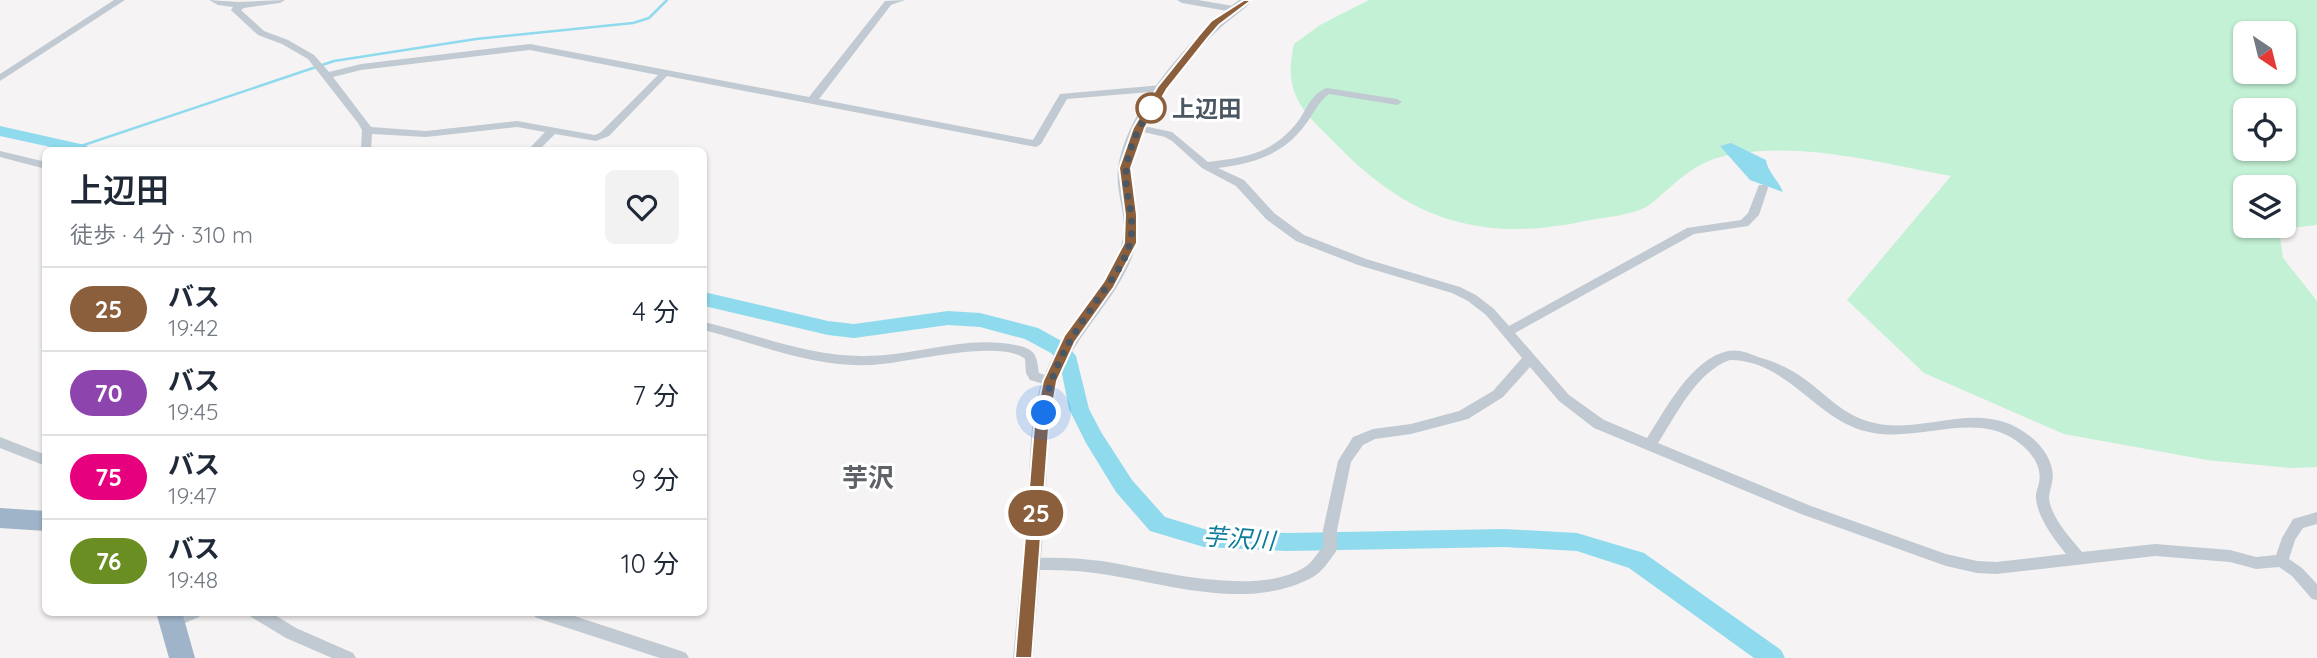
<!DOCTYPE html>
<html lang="ja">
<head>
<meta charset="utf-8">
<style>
  :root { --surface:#fff; --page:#f2f2f3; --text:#1f2937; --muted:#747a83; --line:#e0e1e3 }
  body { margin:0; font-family:Quicksand,"Noto Sans JP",sans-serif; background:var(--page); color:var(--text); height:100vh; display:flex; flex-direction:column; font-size:26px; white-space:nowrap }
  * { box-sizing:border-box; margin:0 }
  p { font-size:23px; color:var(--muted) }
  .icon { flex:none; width:38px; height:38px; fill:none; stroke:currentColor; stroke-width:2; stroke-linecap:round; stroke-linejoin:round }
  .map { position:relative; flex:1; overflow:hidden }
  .panel { position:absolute; left:42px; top:147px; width:665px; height:469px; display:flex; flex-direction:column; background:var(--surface); border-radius:10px; box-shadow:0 2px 5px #0004 }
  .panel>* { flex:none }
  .badge { padding:0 14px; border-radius:23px; font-size:24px; line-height:46px }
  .needle { width:46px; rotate:145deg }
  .fabs { position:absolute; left:2233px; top:21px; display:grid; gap:14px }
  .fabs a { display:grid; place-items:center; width:63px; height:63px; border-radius:10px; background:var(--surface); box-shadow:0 2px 5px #0004; font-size:35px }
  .you { position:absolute; width:35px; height:35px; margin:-18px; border:5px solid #fff; border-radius:50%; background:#1a73e8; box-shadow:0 0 0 10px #1a73e833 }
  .map>.badge { position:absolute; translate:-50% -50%; box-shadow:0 0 0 4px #fff }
  .round { display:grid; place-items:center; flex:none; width:74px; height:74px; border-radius:10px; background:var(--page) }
  .overview { display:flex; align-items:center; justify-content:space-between; height:119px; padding:0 28px }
  h1 { font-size:33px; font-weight:600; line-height:52px }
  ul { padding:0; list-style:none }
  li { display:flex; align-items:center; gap:21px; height:84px; padding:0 28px; border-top:2px solid var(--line) }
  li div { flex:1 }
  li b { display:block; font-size:26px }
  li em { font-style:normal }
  li .badge { min-width:77px; font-weight:700; text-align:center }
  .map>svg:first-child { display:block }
  .green { fill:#c3f1d5; fill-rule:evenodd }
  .water { fill:#90daee }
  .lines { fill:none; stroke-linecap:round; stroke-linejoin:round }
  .stream { stroke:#90daee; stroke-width:2.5 }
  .river { fill:#90daee; fill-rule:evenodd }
  .minor { fill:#c1cad2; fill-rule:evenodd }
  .tertiary { fill:#c1cad2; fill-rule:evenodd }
  .trunk { fill:#9fb4c9; fill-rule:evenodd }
  .line { fill:#8b5e3c; stroke:#fff; stroke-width:2 }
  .walk { stroke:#4a5661; stroke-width:7; stroke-dasharray:0 12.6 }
  .stop-dot { fill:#fff; stroke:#8b5e3c; stroke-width:3.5 }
  .labels { text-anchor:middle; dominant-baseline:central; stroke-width:6; stroke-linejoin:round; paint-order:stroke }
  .stop-label { font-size:23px; font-weight:bold; fill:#4a5661; stroke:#fff; text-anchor:start }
  .water-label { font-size:24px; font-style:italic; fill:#0c7c9b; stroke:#fff }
  .quarter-label { font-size:26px; font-weight:bold; fill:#5f6368; stroke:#fff }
</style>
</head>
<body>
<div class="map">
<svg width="2317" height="658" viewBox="0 0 2317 658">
  <rect width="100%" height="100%" fill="#f5f3f3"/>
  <path class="green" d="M1369 0H2317V225L2290 228 2280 237 2283 258 2317 301V467L2291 468 2207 460 2064 434 1924 373 1847 300 1951 176C1879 163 1804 141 1730 155 1704 159 1686 173 1667 190 1660 195 1654 203 1646 207 1631 215 1607 217 1590 220 1486 243 1413 223 1339 147 1304 112 1282 96 1294 44L1320 25ZM2245 33H2284V72H2245ZM2245 110H2284V149H2245ZM2245 187H2284V226H2245Z"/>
  <path class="water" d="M1731 143 1766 160C1767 171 1779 181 1783 192L1750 180 1720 146Z"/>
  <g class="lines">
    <path class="stream" d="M75 148 334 61 476 39 633 23 649 18 667 0"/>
    <path class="river" d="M0 126 85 145 93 150H64L0 136Z
      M704 292 828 321 854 324 948 311 980 313 1038 328 1065 343 1076 356 1089 409 1101 432 1132 480 1165 517 1204 529 1287 533 1504 529 1577 533 1644 553 1781 650 1785 658H1754L1629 568 1577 551 1504 547 1287 551 1204 547 1150 531 1116 492 1086 443 1069 409 1060 363 1051 353 1025 339 980 327 948 325 854 338 828 335 704 306Z"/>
    <path class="minor" d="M114 0H125L0 81V74Z
      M209 0 238 2 285 0 280 3 244 8 241 10 264 31 288 40 314 55 329 72 361 64 530 44 809 97 885 1 905 0 891 5 819 99 1033 140 1060 94 1162 85 1167 88 1162 91 1067 99 1041 144 1036 147 667 76 609 136 596 141 555 134 539 150H528L545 132 517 127 426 137 372 134 371 150H361L362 130 358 123 308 59 282 44 258 35 233 12 231 10 233 7 218 5ZM530 50 658 75 601 132 595 135 517 121 426 131 371 127 333 77 361 70Z
      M1177 0H1198L1233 6 1238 9 1233 12 1182 3Z
      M1327 88 1397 99 1402 102 1397 105 1329 94C1318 102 1313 115 1305 125 1283 155 1254 163 1218 168L1244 180 1274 213 1304 235 1366 259 1460 287 1476 295 1494 309 1509 326 1687 228 1741 220 1748 213 1759 185H1767L1768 188 1759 215 1748 226 1694 234 1515 333 1569 395 1604 420 1647 438C1666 409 1691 359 1728 351 1738 349 1749 353 1758 357 1776 362 1791 369 1806 380 1825 394 1843 414 1867 421 1922 439 1979 394 2031 437 2044 448 2056 465 2052 483 2051 488 2049 493 2049 498 2051 518 2070 537 2082 552L2155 544 2230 550 2256 557 2276 555 2282 538 2293 519 2317 512V524L2303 528 2295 540 2289 559 2302 568 2317 584V600L2312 599 2292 576 2279 567 2256 569 2230 562 2155 556 1996 574 1977 573 1946 566 1801 514 1594 428 1559 401 1530 367 1503 397 1468 419 1411 434 1375 439 1363 445 1351 462 1337 530V549L1335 553C1329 561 1322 572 1313 577 1249 612 1169 584 1102 574 1078 570 1056 570 1032 570L1027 568 1025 564 1027 560 1032 558C1056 557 1079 558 1102 561 1156 570 1257 598 1305 567 1312 563 1317 553 1323 547V530L1338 461 1353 437 1373 429 1411 424 1459 411 1493 391 1522 358 1486 315 1468 301 1452 293 1358 265 1296 241 1266 219 1236 186 1202 168 1172 141 1165 137 1135 130 1134 128 1139 125 1172 132 1208 162C1248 157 1274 153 1299 120 1307 108 1312 93 1327 88ZM1730 360C1788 360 1816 421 1869 432 1920 444 1979 407 2023 446 2034 456 2042 468 2039 483 2038 488 2035 493 2036 499 2038 518 2054 539 2066 554L1996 562 1977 561 1946 554 1811 506 1658 443C1677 414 1696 372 1730 360Z
      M0 151 46 162V169L0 157Z
      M704 322C755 334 808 356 861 356 915 357 966 333 1020 346 1037 350 1037 359 1039 373L1054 378 1056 381 1054 384 1050 386 1030 380 1026 373 1025 359C1002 339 913 361 882 364 822 371 761 345 704 330Z
      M0 437 46 455V466L0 448Z
      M177 612H201L199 617 173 628 168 626 166 621 168 616Z
      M249 612H270L296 628 353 653 356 658H332L286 638 251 617Z
      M533 612H562L681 651 686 653 689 658H660L540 619 535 617Z"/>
    <path class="tertiary" d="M1239 0H1253C1243 11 1228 20 1217 31 1183 63 1137 120 1132 168 1128 201 1145 223 1132 257 1115 302 1075 334 1059 379 1046 416 1048 456 1046 494 1042 549 1037 603 1033 658H1013C1018 603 1024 549 1028 494 1031 456 1029 416 1043 379 1061 329 1109 294 1122 242 1129 218 1115 194 1118 169 1125 111 1193 33 1239 0Z"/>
    <path class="trunk" d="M0 508 46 511V531L0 528Z
      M156 612H182L195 658H169Z"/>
  </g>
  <path class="line" d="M1244 0H1252L1219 25 1207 39 1167 89 1145 128 1131 168 1137 215V243L1114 287 1075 342 1057 381 1049 427 1032 658H1015L1034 427 1043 381 1064 336 1104 281 1124 243 1125 215 1119 168 1133 128 1158 86 1199 35 1211 21Z"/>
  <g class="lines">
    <path class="walk" d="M1044 413C1050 369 1071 337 1096 302 1108 284 1125 264 1130 242 1135 222 1128 202 1126 183 1124 157 1137 129 1151 108"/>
  </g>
  <circle class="stop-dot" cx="1151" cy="108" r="14"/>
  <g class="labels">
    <g class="stop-label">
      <text x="1172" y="108">上辺田</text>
    </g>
    <g class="water-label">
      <text transform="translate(1239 538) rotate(4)">芋沢川</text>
    </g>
    <g class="quarter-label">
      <text x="868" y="477">芋沢</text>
    </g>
  </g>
</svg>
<div class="fabs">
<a><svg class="needle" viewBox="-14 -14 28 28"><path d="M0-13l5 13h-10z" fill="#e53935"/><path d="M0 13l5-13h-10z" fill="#747a83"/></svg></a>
<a><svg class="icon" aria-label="locate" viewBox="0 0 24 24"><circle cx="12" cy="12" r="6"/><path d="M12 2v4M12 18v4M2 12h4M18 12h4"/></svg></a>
<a><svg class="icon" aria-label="layers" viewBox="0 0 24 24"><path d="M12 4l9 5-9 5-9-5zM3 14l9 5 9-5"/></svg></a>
</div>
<div class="you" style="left:1044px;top:413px"></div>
<b class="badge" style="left:1036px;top:513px;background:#8b5e3c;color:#fff">25</b>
<section class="panel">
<div class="overview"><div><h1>上辺田</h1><p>徒歩 · 4 分 · 310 m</p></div><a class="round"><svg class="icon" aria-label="heart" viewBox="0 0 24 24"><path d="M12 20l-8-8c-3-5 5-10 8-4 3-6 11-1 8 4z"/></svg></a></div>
<ul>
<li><span class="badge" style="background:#8b5e3c;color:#fff">25</span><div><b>バス</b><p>19:42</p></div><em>4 分</em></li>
<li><span class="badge" style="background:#8e44ad;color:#fff">70</span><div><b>バス</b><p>19:45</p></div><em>7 分</em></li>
<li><span class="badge" style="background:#e6007e;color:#fff">75</span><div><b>バス</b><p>19:47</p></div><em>9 分</em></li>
<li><span class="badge" style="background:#6b8e23;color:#fff">76</span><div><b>バス</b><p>19:48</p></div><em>10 分</em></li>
</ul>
</section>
</div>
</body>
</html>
